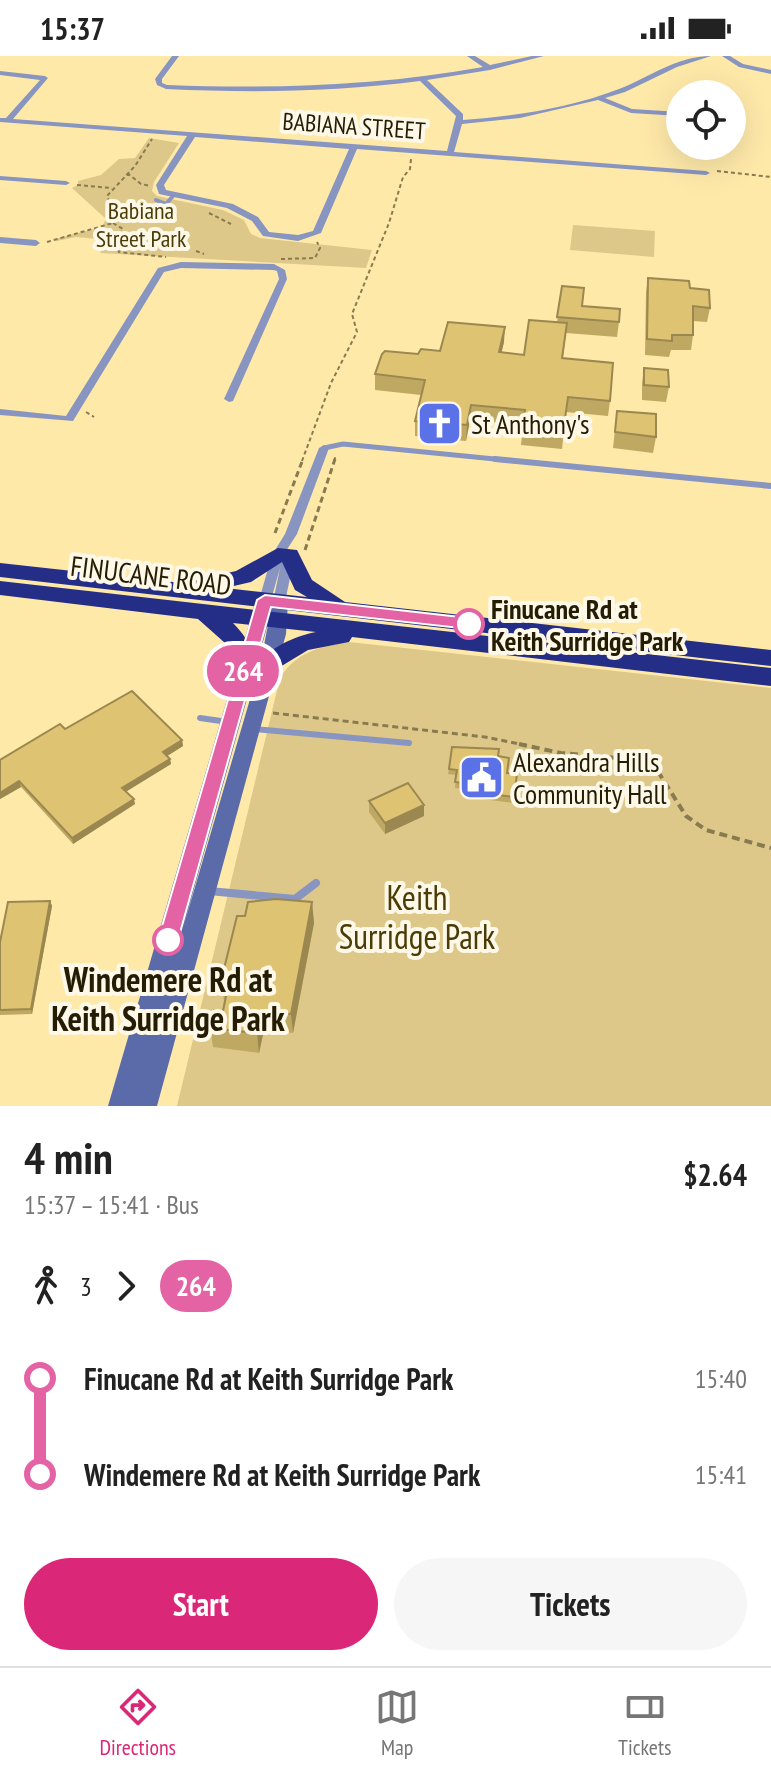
<!DOCTYPE html>
<html lang="en">
<head>
<meta charset="utf-8">
<style>
  :root { --surface:#fff; --page:#f6f6f6; --text:#222; --muted:#767676; --line:#e0e0e0; --accent:#db2777 }
  body { margin:0; font-family:"PT Sans Narrow",sans-serif; background:var(--page); color:var(--text); height:100vh; display:flex; flex-direction:column; font-size:30px; white-space:nowrap }
  * { box-sizing:border-box; margin:0 }
  p { font-size:26px; color:var(--muted) }
  .icon { flex:none; width:44px; height:44px; fill:none; stroke:currentColor; stroke-width:2; stroke-linecap:round; stroke-linejoin:round }
  .map { position:relative; height:1050px; overflow:hidden }
  .details { display:flex; flex-direction:column; background:var(--surface); flex:1 }
  .details>* { flex:none }
  .badge { padding:0 16px; border-radius:26px; font-size:28px; line-height:52px }
  .fabs { position:absolute; left:666px; top:24px; display:grid; gap:16px }
  .fabs a { display:grid; place-items:center; width:80px; height:80px; border-radius:50%; background:var(--surface); box-shadow:0 8px 32px #0002; font-size:40px }
  .map>.badge { position:absolute; translate:-50% -50%; box-shadow:0 0 0 4px #fff }
  .legs { display:flex; align-items:center; gap:12px; height:88px; padding:0 24px; font-size:26px }
  .legs p { margin-inline-start:auto }
  .head { display:flex; align-items:center; justify-content:space-between; height:136px; padding:0 24px }
  h1 { font-size:44px; font-weight:600; line-height:60px }
  .primary-button { display:flex; gap:16px; margin-top:auto; padding:16px 24px }
  .primary-button a { flex:1; height:92px; border-radius:48px; background:var(--accent); color:#fff; font-size:32px; font-weight:600; line-height:92px; text-align:center }
  .primary-button a+a { background:var(--page); color:var(--text) }
  ul { padding:0 24px; list-style:none }
  li { display:flex; align-items:center; gap:28px; height:96px; font-size:30px }
  li i { display:grid; place-items:center; width:12px; height:100%; margin:0 10px; background:currentColor }
  li i::after { content:''; width:20px; height:20px; margin:-10px; border:6px solid; border-radius:50%; background:var(--surface) }
  li p { margin-inline-start:auto }
  li:first-child i { background:linear-gradient(#0000 50%,currentColor 0) }
  li:last-child i { background:linear-gradient(currentColor 50%,#0000 0) }
  .status { display:flex; justify-content:space-between; align-items:center; height:56px; padding:0 40px; background:var(--surface); direction:ltr }
  .status svg { height:22px; fill:currentColor }
  .menu { display:flex; justify-content:space-around; align-items:center; height:112px; border-top:2px solid var(--line); background:var(--surface); font-size:22px; color:var(--muted) }
  .menu a { display:grid; justify-items:center; gap:4px }
  .menu .selected { color:var(--accent) }
  .map>svg:first-child { display:block }
  .green { fill:#ddc88a }
  .lines { fill:none; stroke-linecap:round; stroke-linejoin:round }
  .path-far2 { stroke:#897b50; stroke-width:2; stroke-dasharray:4 3; stroke-linecap:butt }
  .path-far1 { stroke:#897b50; stroke-width:3; stroke-dasharray:6 4; stroke-linecap:butt }
  .path { stroke:#897b50; stroke-width:4; stroke-dasharray:8 5; stroke-linecap:butt }
  .lane-far3 { stroke:#8895c1; stroke-width:4 }
  .lane-far2 { stroke:#8895c1; stroke-width:5 }
  .lane-far1 { stroke:#8895c1; stroke-width:6 }
  .lane { stroke:#8895c1; stroke-width:8 }
  .street { fill:#8895c1; fill-rule:evenodd }
  .secondary { fill:#5b6ba9; fill-rule:evenodd }
  .highway { fill:#242e87; fill-rule:evenodd }
  .wall { fill:#bfa862 }
  .shaded-wall { fill:#9b8850 }
  .building { fill:#dec372; stroke:#9b8850; stroke-width:2 }
  .line-1 { fill:#e463a4; stroke:#fff; stroke-width:2 }
  .stop-1-dot { fill:#fff; stroke:#e463a4; stroke-width:4 }
  .labels { text-anchor:middle; dominant-baseline:central; stroke-width:8; stroke-linejoin:round; paint-order:stroke }
  .far-street-label { font-size:24px; fill:#241c03; stroke:#fdf8e8 }
  .far-park-label { font-size:24px; fill:#4b3c06; stroke:#fdf8e8 }
  .poi-label { font-size:28px; fill:#241c03; stroke:#fdf8e8; text-anchor:start }
  .street-label { font-size:28px; fill:#241c03; stroke:#fdf8e8 }
  .stop-label { font-size:28px; font-weight:bold; fill:#241c03; stroke:#fdf8e8; text-anchor:start }
  .near-park-label { font-size:34px; fill:#4b3c06; stroke:#fdf8e8 }
  .near-stop-label { font-size:34px; font-weight:bold; fill:#241c03; stroke:#fdf8e8 }
</style>
</head>
<body>
<div class="status"><b>15:37</b><svg viewBox="0 0 49 12"><path d="M0 12V9h3v3zM5 12V6h3v6zM10 12V3h3v9zM15 12V0h3v12zM26 1h20v11H26zM47 4h2v5h-2z"/></svg></div>
<div class="map">
<svg width="771" height="1050" viewBox="0 0 771 1050">
  <rect width="100%" height="100%" fill="#ffe9a9"/>
  <path class="green" d="M149 82 179 87 154 126 152 135 157 140 223 154 244 164 251 178 260 182 372 194 366 212 100 197 108 184 76 181 57 185 55 183 102 171 106 163 72 132 78 129V125L101 119 119 103 135 102Z
    M573 169 655 175 654 201 570 194Z
    M349 586 771 632V1050H177L280 622C296 596 319 591 349 586Z"/>
  <g class="lines">
    <path class="path-far2" d="M717 115 771 121
      M127 117 141 128 151 130
      M77 129 112 132
      M209 157 231 168
      M115 165 151 150
      M113 167 123 173 115 187 119 196 166 201
      M47 186 113 167 115 159 107 140 135 110 152 83
      M196 195 204 198
      M281 203 315 202 320 192 317 186
      M86 356 94 361
      M302 405 331 327 357 276 352 258 389 167 403 121 410 113 411 103
      M334 405 336 399"/>
    <path class="path-far1" d="M275 477 303 403
      M305 494 335 403
      M273 657 485 681 529 690"/>
    <path class="path" d="M519 688 561 697 629 703 657 714 686 760 706 774 771 792"/>
    <path class="lane-far3" d="M156 144 166 148 173 140"/>
    <path class="lane-far2" d="M324 392 343 388 516 405"/>
    <path class="lane-far1" d="M495 403 771 430
      M200 662 228 666
      M254 673 409 687"/>
    <path class="lane" d="M209 835 295 843 316 827"/>
    <path class="street" d="M172 0H179L162 23V27L167 29C273 33 378 30 483 11L467 0H475L490 9 532 0H544L490 14 427 24 463 58V64C516 60 570 52 619 33 650 21 677 0 711 0L677 11 625 36 605 42 632 53 680 56V60L631 57 598 44 520 62 462 68 454 96 706 115 710 117 706 119 357 93 321 177 298 185 263 180 252 165 227 152 159 138 156 129 187 80 0 66V62H6L40 24 0 19V15L45 20 48 22 13 63 447 95 456 60 420 25C336 36 251 37 166 33L157 29 155 23ZM195 81 349 93 313 175 298 179 269 176 258 161 233 148 166 134 164 129Z
      M722 0H730L743 8 771 14V18L739 11Z
      M0 120 66 125 70 127 66 129 0 124Z
      M0 181 36 184 40 187 36 190 0 187Z
      M181 206 274 208 285 214 287 223 233 345 229 346 224 343 279 223 277 215 273 214 181 212 164 216 73 365 0 359V353L66 360 158 212Z
      M324 389 329 392 297 478 286 495H293L295 498 285 546 279 550 273 546 280 512 271 544 269 547H261L259 544 272 499 285 478 319 392Z"/>
    <path class="secondary" d="M265 538 273 542H285L288 546 286 578 157 1050H108L256 544ZM269 564 260 609 183 872Z"/>
    <path class="highway" d="M278 492 297 494 312 524 345 546 771 594V610L0 521V507L191 528 193 525 236 515ZM282 506 295 534 307 541 225 532 251 526Z
      M0 525 771 612V630L352 581 349 586 308 594 270 617 262 615 258 609C269 591 296 580 316 576L233 567C246 580 262 603 251 622L243 625 235 622 225 587 198 563 0 539Z"/>
  </g>
  <path class="wall" d="M648 222 690 232 710 252 707 266 693 265V279L691 294H671L669 301 645 299 646 236Z
    M562 230 582 250 619 266 617 281 566 277 563 302 610 345 608 360 566 356 562 393 521 389 523 369 470 364 466 385 415 380V365L421 339 375 334V318L418 298 504 286 501 297 524 299 557 266Z
    M644 312 669 331 666 346 642 344V327Z
    M617 355 656 381 653 397 613 392Z
    M65 673 182 684 183 690 167 700 170 703 171 708 126 735 135 748 73 788 21 731 0 743V704Z
    M498 700 508 717 517 718 514 747 482 743 483 735 455 732 456 719 448 718 449 713Z
    M369 745 424 760 385 778 369 756Z
    M50 845 52 850 32 958 0 959V886Z
    M312 846 314 867 293 977 264 974 259 997 213 991 210 972 223 955 224 945 221 925 245 860Z"/>
  <path class="shaded-wall" d="M505 271 504 286 498 312 499 296Z
    M471 349 470 364 466 385 467 369Z
    M182 684 183 690 164 702 163 696Z
    M170 703 171 708 124 737 122 732Z
    M19 725 21 731 0 743V737Z
    M134 743 135 748 73 788 72 782Z
    M424 749V760L385 778V767Z
    M50 845 52 850 32 958 31 953Z
    M312 846 314 867 293 977 291 958Z
    M262 955 264 974 259 997 257 977Z"/>
  <path class="building" d="M648 222 689 225 690 232 709 234 710 252 693 250V279H672V285L647 283Z
    M562 230 584 232 582 250 620 253 619 266 557 261Z
    M529 264 567 267 562 302 613 307 610 345 568 341 563 377 522 373 525 354 471 349 467 369 415 365 425 324 375 318 382 298 385 295 418 298 421 293 440 295 448 266 505 271 499 296 524 299Z
    M644 312 668 314 669 331 644 329Z
    M617 355 656 358V381L615 376Z
    M132 635 182 684 163 696 170 703 122 732 134 743 72 782 19 725 0 737V704L60 668 65 673Z
    M452 691 499 693 498 700 509 702 507 717 517 718 514 741 482 737 484 730 455 726 457 714 449 713Z
    M408 727 424 749 385 767 369 745Z
    M276 843 312 846 291 958 262 955 257 977 210 972 214 954 223 955 229 926 221 925 237 860H245L248 846Z
    M50 845 31 953 0 954V886L8 846Z"/>
  <path class="line-1" d="M265 539 469 562 477 568 469 573 271 551 178 884 175 890 168 893 161 890 158 884 257 544Z"/>
  <defs>
    <symbol id="church-square" viewBox="-11 -11 22 22"><rect x="-9" y="-9" width="18" height="18" rx="4" fill="#5a71e8" stroke="#fdf8e8"/><path d="M-1.2-6h2.4v3.5h3.3v2.4h-3.3V6h-2.4V-.1h-3.3v-2.4h3.3Z" fill="#fff"/></symbol>
    <symbol id="civic-square" viewBox="-11 -11 22 22"><rect x="-9" y="-9" width="18" height="18" rx="4" fill="#5a71e8" stroke="#fdf8e8"/><path d="M-.6-6.5H3V-4.5H.6V-3L4-1V1h2V6H-6V1h2V-1L-.6-3ZM-1.2 2.5V6h2.4V2.5Z" fill="#fff"/></symbol>
  </defs>
  <g fill-rule="evenodd">
    <use href="#church-square" x="414" y="342" width="51" height="51"/>
    <use href="#civic-square" x="456" y="696" width="51" height="51"/>
  </g>
  <g class="stop-1-dot">
    <circle cx="469" cy="568" r="14"/>
    <circle cx="168" cy="884" r="14"/>
  </g>
  <g class="labels">
    <g class="far-street-label">
      <text transform="translate(354 70) rotate(4)">BABIANA STREET</text>
    </g>
    <g class="far-park-label">
      <text x="141" y="154">Babiana<tspan x="141" dy="28">Street Park</tspan></text>
    </g>
    <g class="poi-label">
      <text x="471" y="367">St Anthony's</text>
      <text x="513" y="705">Alexandra Hills<tspan x="513" dy="32">Community Hall</tspan></text>
    </g>
    <g class="street-label">
      <text transform="translate(151 519) rotate(7)">FINUCANE ROAD</text>
    </g>
    <g class="stop-label">
      <text x="491" y="552">Finucane Rd at<tspan x="491" dy="32">Keith Surridge Park</tspan></text>
    </g>
    <g class="near-park-label">
      <text x="417" y="841">Keith<tspan x="417" dy="39">Surridge Park</tspan></text>
    </g>
    <g class="near-stop-label">
      <text x="168" y="923">Windemere Rd at<tspan x="168" dy="39">Keith Surridge Park</tspan></text>
    </g>
  </g>
</svg>
<div class="fabs">
<a><svg class="icon" aria-label="locate" viewBox="0 0 24 24"><circle cx="12" cy="12" r="6"/><path d="M12 2v4M12 18v4M2 12h4M18 12h4"/></svg></a>
</div>
<b class="badge" style="left:243px;top:615px;background:#e463a4;color:#fff">264</b>
</div>
<section class="details">
<div class="head"><div><h1>4 min</h1><p>15:37 – 15:41 · Bus</p></div><b>$2.64</b></div>
<div class="legs"><svg class="icon" aria-label="walk" viewBox="0 0 24 24"><circle cx="13" cy="4" r="2"/><path d="M13 8l-2 6 4 7M11 14l-3 7M7 12l3-4h3l4 4"/></svg>3<svg class="icon" aria-label="forward" viewBox="0 0 24 24"><path d="M9 5l7 7-7 7"/></svg><b class="badge" style="background:#e463a4;color:#fff">264</b></div>
<ul>
<li><i style="color:#e463a4"></i><b>Finucane Rd at Keith Surridge Park</b><p>15:40</p></li>
<li><i style="color:#e463a4"></i><b>Windemere Rd at Keith Surridge Park</b><p>15:41</p></li>
</ul>
<div class="primary-button"><a>Start</a><a>Tickets</a></div>
</section>
<nav class="menu">
<a class="selected"><svg class="icon" aria-label="directions" viewBox="0 0 24 24"><path d="M12 3l9 9-9 9-9-9zM9 14v-3h6M13 9l2 2-2 2"/></svg>Directions</a>
<a><svg class="icon" aria-label="map" viewBox="0 0 24 24"><path d="M3 6l6-2 6 2 6-2v14l-6 2-6-2-6 2zM9 4v14M15 6v14"/></svg>Map</a>
<a><svg class="icon" aria-label="tickets" viewBox="0 0 24 24"><path d="M3 7h18v10H3zM15 7v10"/></svg>Tickets</a>
</nav>
</body>
</html>
